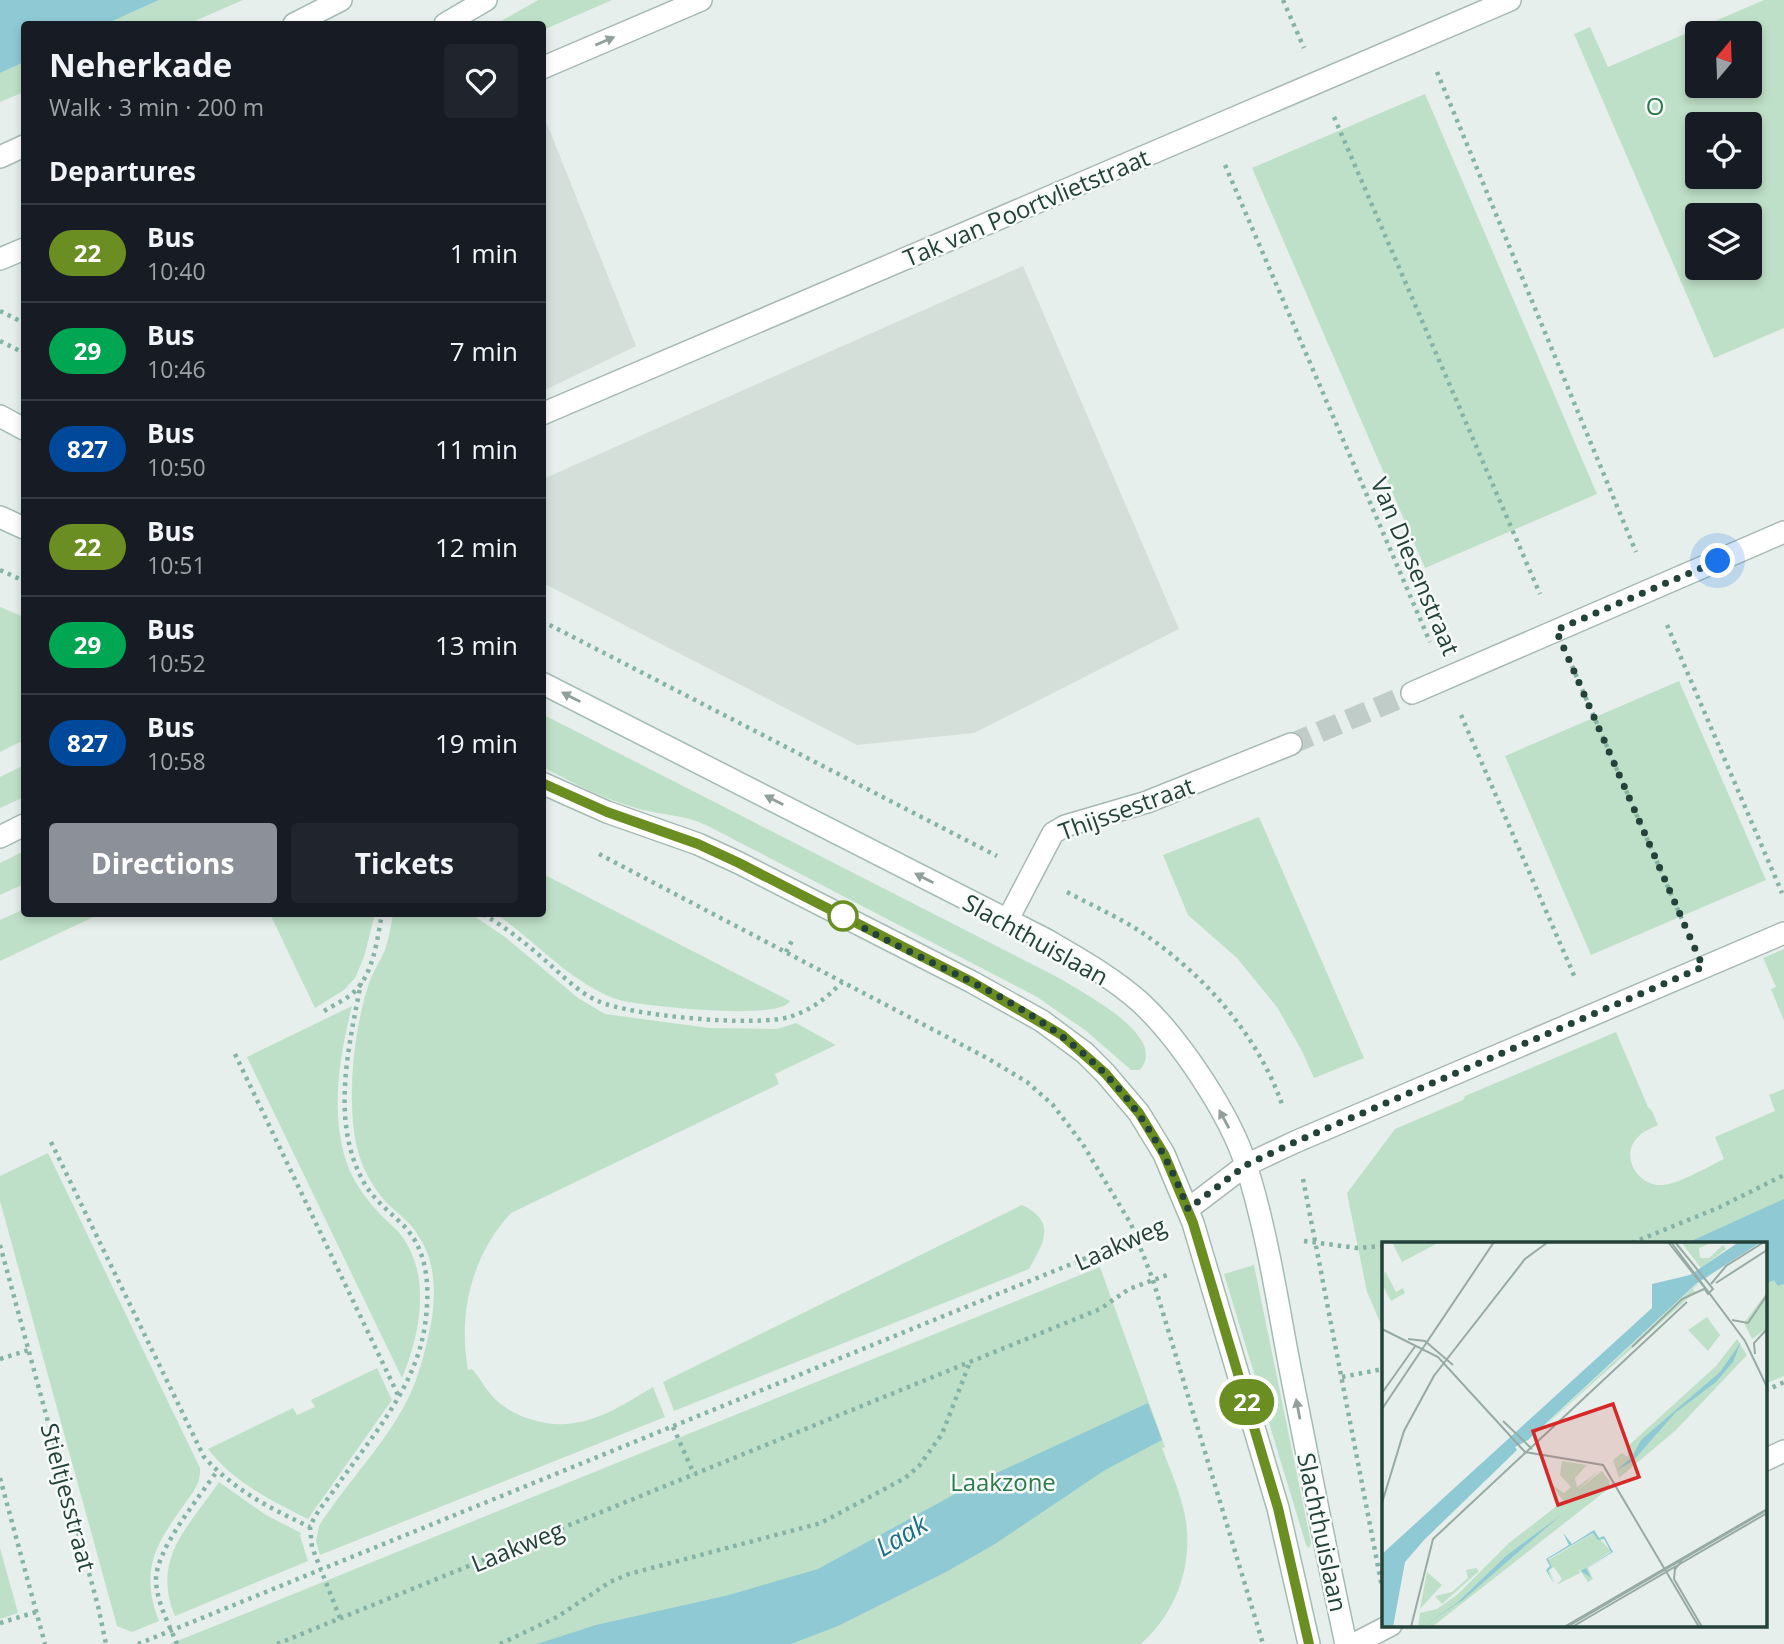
<!DOCTYPE html>
<html lang="en">
<head>
<meta charset="utf-8">
<style>
  :root { --surface:#171b24; --page:#20242c; --text:#f1f3f6; --muted:#9ea1a6; --line:#363941; --accent:#8c9099 }
  body { margin:0; font-family:"Open Sans",sans-serif; background:var(--page); color:var(--text); height:100vh; display:flex; flex-direction:column; font-size:26px; white-space:nowrap }
  * { box-sizing:border-box; margin:0 }
  p { font-size:23px; color:var(--muted) }
  .icon { flex:none; width:38px; height:38px; fill:none; stroke:currentColor; stroke-width:2; stroke-linecap:round; stroke-linejoin:round }
  .map { position:relative; flex:1; overflow:hidden }
  .details { position:absolute; left:21px; top:21px; width:525px; height:896px; display:flex; flex-direction:column; background:var(--surface); border-radius:7px; box-shadow:0 4px 10px #0003 }
  .details>* { flex:none }
  .badge { padding:0 14px; border-radius:23px; font-size:24px; line-height:46px }
  .needle { width:46px; rotate:19deg }
  .tools { position:absolute; left:1685px; top:21px; display:grid; gap:14px }
  .tools a { display:grid; place-items:center; width:77px; height:77px; border-radius:7px; background:var(--surface); box-shadow:0 4px 10px #0003; font-size:35px }
  .you { position:absolute; width:35px; height:35px; margin:-18px; border:5px solid #fff; border-radius:50%; background:#1a73e8; box-shadow:0 0 0 10px #1a73e833 }
  .map>.badge { position:absolute; translate:-50% -50%; box-shadow:0 0 0 4px #fff }
  h2 { padding:0 28px; font-size:26px; line-height:63px }
  .round { display:grid; place-items:center; flex:none; width:74px; height:74px; border-radius:7px; background:var(--page) }
  .headline { display:flex; align-items:center; justify-content:space-between; height:119px; padding:0 28px }
  h1 { font-size:33px; font-weight:700; line-height:52px }
  .primary-button { display:flex; gap:14px; margin-top:auto; padding:14px 28px }
  .primary-button a { flex:1; height:80px; border-radius:7px; background:var(--accent); color:#fff; font-size:28px; font-weight:700; line-height:80px; text-align:center }
  .primary-button a+a { background:var(--page); color:var(--text) }
  ul { padding:0; list-style:none }
  li { display:flex; align-items:center; gap:21px; height:98px; padding:0 28px; border-top:2px solid var(--line) }
  li div { flex:1 }
  li b { display:block; font-size:26px }
  li em { font-style:normal }
  li .badge { min-width:77px; font-weight:700; text-align:center }
  .map>svg:first-child { display:block }
  .built { fill:#d4dfda }
  .green { fill:#bfe0c8; fill-rule:evenodd }
  .water { fill:#8ec9d4 }
  .lines { fill:none; stroke-linecap:round; stroke-linejoin:round }
  .pedestrian-tunnel { stroke:#bfccc8; stroke-width:21; stroke-dasharray:21 10; stroke-linecap:butt }
  .pedestrian-casing { stroke:#a8b8b2; stroke-width:24 }
  .minor-casing { stroke:#a8b8b2; stroke-width:24 }
  .secondary-casing { stroke:#a4bbb3; stroke-width:24 }
  .path { stroke:#86b3a5; stroke-width:4.5; stroke-dasharray:3.5 5; stroke-linecap:butt }
  .pedestrian { stroke:#fff; stroke-width:21 }
  .minor { stroke:#fff; stroke-width:21 }
  .secondary { stroke:#fff; stroke-width:21 }
  .oneway { fill:#92a09c }
  .line-casing { stroke:#fff; stroke-width:16 }
  .line { stroke:#6b8e23; stroke-width:10 }
  .walk { stroke:#24423a; stroke-width:7; stroke-dasharray:0 12.6 }
  .stop-dot { fill:#fff; stroke:#6b8e23; stroke-width:3.5 }
  .labels { text-anchor:middle; dominant-baseline:central; stroke-width:5; stroke-linejoin:round; paint-order:stroke }
  .park-label { font-size:24px; fill:#2d7a4b; stroke:#f7fbf9 }
  .street-label { font-size:24px; fill:#24423a; stroke:#f7fbf9 }
  .water-label { font-size:26px; font-style:italic; fill:#1c6f80; stroke:#f7fbf9 }
  .inset-road { fill:none; stroke:#98aaa4; stroke-width:2 }
  .view { fill:#d62828; fill-opacity:0.15; stroke:#d62828; stroke-width:3.5 }
  .inset-edge { fill:none; stroke:#24423a; stroke-width:3.5 }
</style>
</head>
<body>
<div class="map">
<svg width="1784" height="1644" viewBox="0 0 1784 1644">
  <rect width="100%" height="100%" fill="#e6efeb"/>
  <path class="built" d="M543 114 636 346 543 391H542Z
    M1023 266 1179 629 974 733 857 745 543 583V479Z"/>
  <path class="green" d="M159 0H243L188 24H106Z
    M538 0H612L543 30 542 24H496Z
    M1764 0H1784V328L1714 358 1574 34 1590 27 1608 67ZM1698 33H1750V86H1698ZM1698 124H1750V177H1698ZM1698 215H1750V268H1698Z
    M24 62V92L0 102V73Z
    M1425 94 1597 494 1425 568 1252 168Z
    M0 607 24 617V740L0 752Z
    M1679 681 1766 880 1591 955 1505 756Z
    M542 714 1061 979C1084 994 1169 1036 1140 1070H1131L1085 1030 1037 997 708 826C686 815 662 815 639 809 604 799 574 784 543 767Z
    M24 765V797L0 808V777Z
    M1259 817 1364 1058 1314 1078 1302 1051 1277 1007 1237 958 1188 915 1163 855Z
    M24 851V884L0 895V863Z
    M543 874 790 1001C779 1021 653 1006 628 1002 617 1000 607 996 598 991 560 971 531 938 496 914H542Z
    M24 909V914H100L0 961V920Z
    M270 914H375L364 957 355 978 344 990 315 1008Z
    M393 914H471L505 937 578 998 605 1014 709 1028 777 1029 796 1023 836 1045 775 1074 779 1084 511 1213C471 1257 458 1313 468 1370L472 1369C480 1378 486 1390 495 1399 505 1409 519 1416 533 1420 579 1434 615 1410 653 1387L665 1417 320 1555 316 1541 319 1526C348 1480 390 1440 412 1390 421 1369 426 1347 431 1324 436 1295 436 1262 419 1237 412 1224 401 1216 390 1206 370 1186 357 1159 354 1131 348 1087 355 1025 369 983 373 972 380 961 385 950 389 938 391 926 393 914Z
    M1784 949V1021L1771 989 1776 987 1763 958Z
    M352 1006C339 1058 329 1118 349 1169 356 1185 367 1200 379 1213 386 1221 395 1227 401 1235 432 1276 420 1335 402 1378L247 1057Z
    M1616 1032 1648 1107 1652 1111 1658 1125C1652 1128 1644 1131 1639 1136 1618 1155 1638 1187 1663 1185 1681 1183 1707 1167 1724 1159L1715 1137 1775 1111 1769 1095 1784 1089V1376L1765 1384V1243H1383V1329L1367 1292 1347 1193 1395 1129 1463 1100 1465 1096Z
    M48 1153 200 1468C201 1482 194 1491 186 1502 156 1544 139 1569 159 1621L132 1632 117 1626 0 1201V1176Z
    M1022 1205C1057 1222 1044 1242 1029 1269L674 1411 663 1382Z
    M1254 1265 1311 1543 1309 1548 1306 1545 1224 1274Z
    M1100 1267 1165 1447 1162 1448C1170 1470 1181 1493 1185 1516 1194 1563 1177 1612 1141 1644H170Z
    M377 1368 392 1400 308 1519C272 1501 233 1482 208 1449L293 1408 297 1415 315 1407 311 1400Z
    M219 1482 266 1515 301 1533 300 1536 308 1561 175 1616C151 1558 188 1528 219 1482Z
    M0 1548 18 1613 0 1619Z"/>
  <path class="water" d="M0 0H159L106 24H24V62L0 73Z
    M1784 1199V1284L1778 1286 1774 1280 1765 1284V1243H1687Z
    M1148 1403 1162 1440 1105 1470 995 1544 946 1572 838 1626 791 1644H537L596 1625 729 1595 818 1569 975 1483Z"/>
  <g class="lines">
    <path class="pedestrian-tunnel" d="M1291 744 1412 693"/>
    <defs>
      <path id="pedestrian" d="M1412 693 1784 532
        M1007 921 1053 833 1065 826 1147 802 1291 744"/>
      <path id="minor" d="M542 68 701 0
        M542 414 1510 0
        M0 837 24 825
        M1188 1209 1246 1165 1295 1142 1784 933
        M1765 1460 1784 1451
        M1354 1644 1391 1625"/>
      <path id="secondary" d="M294 24 341 0
        M445 24 486 0
        M0 157 24 146
        M0 259 24 249
        M0 416 24 429
        M0 517 24 528
        M542 683 1047 940C1079 959 1112 977 1140 1002 1179 1038 1230 1114 1246 1165 1267 1231 1277 1300 1290 1368 1308 1460 1326 1552 1346 1644
        M542 783 607 812 698 844 739 863 972 982 1042 1021 1085 1053 1105 1073 1139 1113 1164 1154 1193 1223 1278 1508 1309 1644"/>
    </defs>
    <use href="#pedestrian" class="pedestrian-casing"/>
    <use href="#minor" class="minor-casing"/>
    <use href="#secondary" class="secondary-casing"/>
    <path class="path" d="M1283 0 1304 48
      M1437 72 1636 552
      M1334 117 1540 594
      M1225 165 1430 642
      M0 311 24 323
      M0 341 24 353
      M0 570 24 581
      M542 621 997 856
      M1667 625 1782 893
      M1572 666 1687 931
      M1461 715 1576 980
      M599 854 987 1058 1027 1082 1053 1105 1082 1143 1131 1224 1153 1280 1263 1644
      M1067 892C1091 905 1116 916 1138 930 1202 972 1258 1034 1283 1107
      M483 914C505 927 527 944 547 962 563 976 578 992 598 1001 630 1016 755 1027 789 1017 810 1011 827 998 842 982
      M786 952 794 937
      M324 1011C334 1005 345 1000 353 993 374 974 377 939 382 914
      M235 1054 399 1397
      M51 1142 204 1457C234 1490 271 1509 310 1527
      M1303 1179 1382 1587
      M1304 1241 1357 1248 1383 1246
      M1632 1243 1720 1207 1784 1175
      M0 1245 98 1606 106 1644
      M0 1359 29 1350
      M1342 1377 1383 1369
      M1765 1391 1784 1382
      M673 1427 694 1474
      M0 1478 45 1644
      M340 1618 312 1547 310 1527C316 1511 330 1497 339 1483 374 1434 416 1386 425 1325 430 1290 429 1251 403 1225 387 1209 371 1198 361 1177 331 1118 349 1045 361 983
      M0 1623 36 1612
      M138 1644 1155 1230
      M177 1644C169 1624 157 1603 156 1581 155 1550 199 1498 217 1471
      M277 1644 1100 1309 1129 1289 1167 1275
      M500 1644 557 1617 610 1582 629 1574 821 1523 905 1478 919 1466 942 1434 970 1362"/>
    <use href="#pedestrian" class="pedestrian"/>
    <use href="#minor" class="minor"/>
    <use href="#secondary" class="secondary"/>
  </g>
  <defs><path id="oneway-solid" d="M-6-.8H1V-3.2L6.5 0L1 3.2V.8H-6Z" transform="scale(1.75)"/></defs>
  <g class="oneway">
    <use href="#oneway-solid" transform="translate(605 41) rotate(-23)"/>
    <use href="#oneway-solid" transform="translate(571 697) rotate(-153)"/>
    <use href="#oneway-solid" transform="translate(774 800) rotate(-153)"/>
    <use href="#oneway-solid" transform="translate(924 878) rotate(-153)"/>
    <use href="#oneway-solid" transform="translate(1224 1119) rotate(-118)"/>
    <use href="#oneway-solid" transform="translate(1298 1409) rotate(-101)"/>
  </g>
  <g class="lines">
    <defs>
      <path id="line" d="M542 783 607 812 698 844 739 863 972 982 1062 1035 1105 1073 1139 1113 1164 1154 1193 1223 1278 1508 1309 1644"/>
    </defs>
    <use href="#line" class="line-casing"/>
    <use href="#line" class="line"/>
    <path class="walk" d="M843 916C883 940 928 960 970 981 1080 1037 1143 1092 1188 1209L1246 1165 1295 1142 1703 967 1556 630 1718 561"/>
  </g>
  <circle class="stop-dot" cx="843" cy="916" r="14"/>
  <g class="labels">
    <g class="park-label">
      <text x="1655" y="105">O</text>
      <text x="1003" y="1481">Laakzone</text>
    </g>
    <g class="street-label">
      <text transform="translate(1026 207) rotate(-23)">Tak van Poortvlietstraat</text>
      <text transform="translate(1416 566) rotate(67)">Van Diesenstraat</text>
      <text transform="translate(1126 808) rotate(-20)">Thijssestraat</text>
      <text transform="translate(1036 939) rotate(29)">Slachthuislaan</text>
      <text transform="translate(1120 1243) rotate(-24)">Laakweg</text>
      <text transform="translate(69 1497) rotate(75)">Stieltjesstraat</text>
      <text transform="translate(1323 1532) rotate(78)">Slachthuislaan</text>
      <text transform="translate(517 1546) rotate(-22)">Laakweg</text>
    </g>
    <g class="water-label">
      <text transform="translate(901 1535) rotate(-31)">Laak</text>
    </g>
  </g>
  <g transform="translate(1382 1242)">
    <rect width="385" height="385" fill="#e6efeb"/>
    <path d="M10 0H58L20 20ZM299 0H331L317 6 318 16H327L341 3 344 7 319 26ZM3 29 14 50 21 46 23 51 9 59 0 42ZM315 42 316 43 311 47 313 50 146 199ZM385 50V86L370 97 362 81ZM325 75 338 93 326 109 306 88ZM355 97 365 113 294 188 237 236 231 218 240 211 246 215 245 205 334 124ZM180 219 205 223 193 236 195 245 217 229 182 260 169 242 182 251 189 245 178 233ZM220 229 228 240 226 247 50 385H36L38 371 55 367 76 352 127 301ZM212 291 229 309 201 328 209 336 203 327 232 311 206 326 211 337 206 340 197 327 198 331 174 343 180 337 172 325 167 328 173 341 166 329 170 325 166 318ZM94 326 97 329 60 362 53 354 70 350 86 336 84 328ZM45 330 60 343 38 367Z" fill="#bfe0c8"/>
    <path d="M357 0H379L314 42 146 198 133 205 135 208 42 298 23 320 11 385H0V312L270 66V42L308 33ZM359 100 351 120 334 140 293 171 251 219 235 228 250 215 259 198 338 130ZM179 273 81 358 40 385 75 361 124 314ZM212 288 217 296 222 294 231 310 204 326 209 336 199 329 229 310 222 297 216 298 211 291 166 317 170 325 166 329 172 342 164 328 168 324 164 317 187 303 181 291 190 302Z" fill="#8ec9d4"/>
    <path class="inset-road" d="M286 0 322 45M289 0 363 99 385 145M293 0 331 47 326 52 322 46M334 41 385 8M329 42 344 24 382 0M350 78 366 81 385 53M0 87 56 115 143 210 221 223 317 385M26 97 43 99 71 123M250 105 300 57 322 47M373 112 372 101 385 87M51 135 143 17 166 0M0 151 34 103M0 167 112 0M121 179 150 207M0 261 22 189 53 132M300 319 293 327 292 337 320 385M29 385 51 297 305 60M182 385 385 267M185 385 385 268M190 385 385 271"/>
    <path class="view" d="M231 162 257 235 176 263 151 189Z"/>
    <rect width="385" height="385" class="inset-edge"/>
  </g>
</svg>
<div class="tools">
<a><svg class="needle" viewBox="-14 -14 28 28"><path d="M0-13l5 13h-10z" fill="#e53935"/><path d="M0 13l5-13h-10z" fill="#9ea1a6"/></svg></a>
<a><svg class="icon" aria-label="locate" viewBox="0 0 24 24"><circle cx="12" cy="12" r="6"/><path d="M12 2v4M12 18v4M2 12h4M18 12h4"/></svg></a>
<a><svg class="icon" aria-label="layers" viewBox="0 0 24 24"><path d="M12 4l9 5-9 5-9-5zM3 14l9 5 9-5"/></svg></a>
</div>
<div class="you" style="left:1718px;top:561px"></div>
<b class="badge" style="left:1247px;top:1402px;background:#6b8e23;color:#fff">22</b>
<section class="details">
<div class="headline"><div><h1>Neherkade</h1><p>Walk · 3 min · 200 m</p></div><a class="round"><svg class="icon" aria-label="heart" viewBox="0 0 24 24"><path d="M12 20l-8-8c-3-5 5-10 8-4 3-6 11-1 8 4z"/></svg></a></div>
<h2>Departures</h2>
<ul>
<li><span class="badge" style="background:#6b8e23;color:#fff">22</span><div><b>Bus</b><p>10:40</p></div><em>1 min</em></li>
<li><span class="badge" style="background:#00a651;color:#fff">29</span><div><b>Bus</b><p>10:46</p></div><em>7 min</em></li>
<li><span class="badge" style="background:#004899;color:#fff">827</span><div><b>Bus</b><p>10:50</p></div><em>11 min</em></li>
<li><span class="badge" style="background:#6b8e23;color:#fff">22</span><div><b>Bus</b><p>10:51</p></div><em>12 min</em></li>
<li><span class="badge" style="background:#00a651;color:#fff">29</span><div><b>Bus</b><p>10:52</p></div><em>13 min</em></li>
<li><span class="badge" style="background:#004899;color:#fff">827</span><div><b>Bus</b><p>10:58</p></div><em>19 min</em></li>
</ul>
<div class="primary-button"><a>Directions</a><a>Tickets</a></div>
</section>
</div>
</body>
</html>
